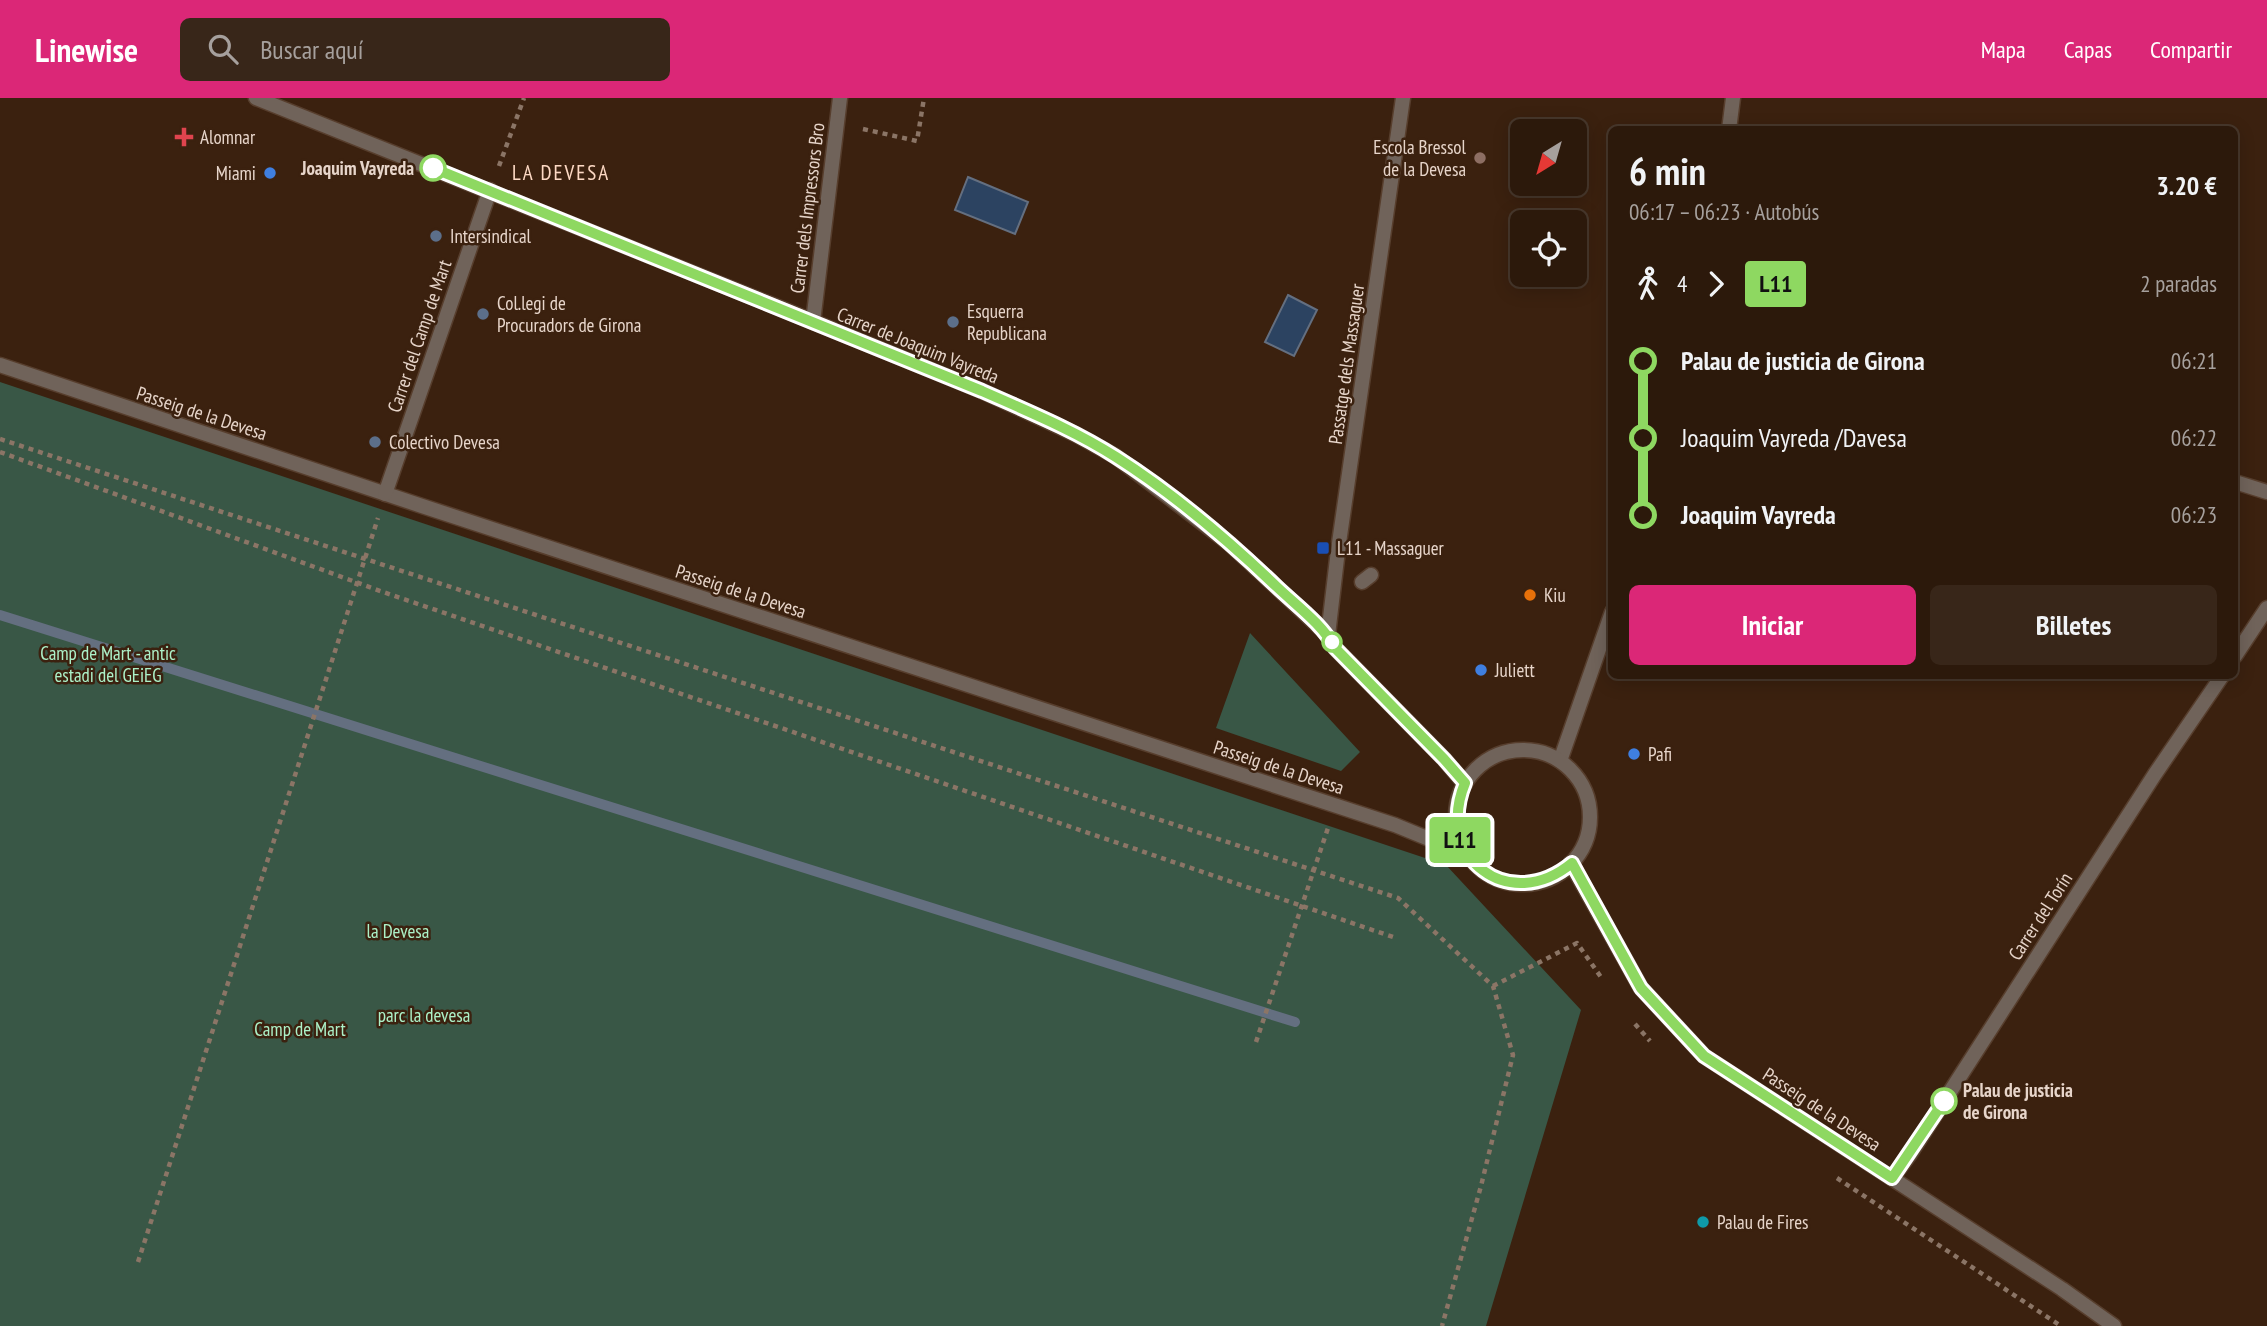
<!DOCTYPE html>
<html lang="es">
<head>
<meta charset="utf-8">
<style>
  :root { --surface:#2c190b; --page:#382619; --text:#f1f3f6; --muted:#a6a09d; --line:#48382c; --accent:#db2777 }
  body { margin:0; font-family:"PT Sans Narrow",sans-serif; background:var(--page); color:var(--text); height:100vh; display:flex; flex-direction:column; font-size:26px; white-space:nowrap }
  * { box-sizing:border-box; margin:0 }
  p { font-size:23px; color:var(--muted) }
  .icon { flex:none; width:38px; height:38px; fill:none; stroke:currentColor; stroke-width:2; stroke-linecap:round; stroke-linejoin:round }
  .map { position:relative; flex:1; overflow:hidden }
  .side { position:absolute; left:1608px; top:28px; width:630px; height:553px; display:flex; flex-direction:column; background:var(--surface); border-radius:10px; box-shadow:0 4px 18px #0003,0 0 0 2px var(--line) }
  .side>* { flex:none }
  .badge { padding:0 14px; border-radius:5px; font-size:24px; line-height:46px }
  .needle { width:46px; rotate:217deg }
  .fabs { position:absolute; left:1510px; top:21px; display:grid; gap:14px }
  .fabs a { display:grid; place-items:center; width:77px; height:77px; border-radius:10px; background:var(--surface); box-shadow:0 4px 18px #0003,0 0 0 2px var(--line); font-size:35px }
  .map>.badge { position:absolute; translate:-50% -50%; box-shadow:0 0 0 4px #fff }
  .legs { display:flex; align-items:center; gap:10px; height:77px; padding:0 21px; font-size:23px }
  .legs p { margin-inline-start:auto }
  .head { display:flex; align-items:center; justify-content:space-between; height:119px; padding:0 21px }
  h1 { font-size:38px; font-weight:700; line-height:52px }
  .button { display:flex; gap:14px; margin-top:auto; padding:14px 21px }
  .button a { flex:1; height:80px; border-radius:10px; background:var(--accent); color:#fff; font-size:28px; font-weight:700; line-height:80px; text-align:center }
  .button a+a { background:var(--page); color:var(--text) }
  ul { padding:0 21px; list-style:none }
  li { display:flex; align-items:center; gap:24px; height:77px; font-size:26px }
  li i { display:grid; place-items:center; width:10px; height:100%; margin:0 9px; background:currentColor }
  li i::after { content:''; width:18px; height:18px; margin:-9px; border:5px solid; border-radius:50%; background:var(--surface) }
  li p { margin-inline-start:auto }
  li:first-child i { background:linear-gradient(#0000 50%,currentColor 0) }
  li:last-child i { background:linear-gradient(currentColor 50%,#0000 0) }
  header { display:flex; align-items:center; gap:42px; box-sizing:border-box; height:98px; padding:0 35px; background:var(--accent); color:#fff }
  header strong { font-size:33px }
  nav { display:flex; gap:38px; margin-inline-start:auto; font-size:24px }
  .search { width:490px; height:63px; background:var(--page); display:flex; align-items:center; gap:18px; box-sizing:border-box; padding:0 24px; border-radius:10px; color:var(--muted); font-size:26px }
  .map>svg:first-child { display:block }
  .green { fill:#395746 }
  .water { fill:#2c4361; stroke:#646f80; stroke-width:2 }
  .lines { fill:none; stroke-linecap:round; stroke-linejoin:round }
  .stream { stroke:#646f80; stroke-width:10 }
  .service-casing { stroke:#573e2d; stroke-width:17 }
  .pedestrian-casing { stroke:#573e2d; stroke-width:17 }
  .minor-casing { stroke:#573e2d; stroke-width:17 }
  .tertiary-casing { stroke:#573e2d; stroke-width:17 }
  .path { stroke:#8b7566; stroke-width:4.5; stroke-dasharray:5 5; stroke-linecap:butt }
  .service { stroke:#70635a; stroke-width:14 }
  .pedestrian { stroke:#70635a; stroke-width:14 }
  .minor { stroke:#70635a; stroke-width:14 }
  .tertiary { stroke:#70635a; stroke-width:14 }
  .line-1-casing { stroke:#fff; stroke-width:16 }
  .line-1 { stroke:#8ed861; stroke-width:10 }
  .health-dot { fill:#e0444e; stroke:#3b210f; stroke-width:2.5 }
  .education-dot { fill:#8d6e63; stroke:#3b210f; stroke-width:2.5 }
  .stop-1-dot { fill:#fff; stroke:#8ed861; stroke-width:3.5 }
  .shop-dot { fill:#3f7fe0; stroke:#3b210f; stroke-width:2.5 }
  .service-dot { fill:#5c6f8a; stroke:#3b210f; stroke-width:2.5 }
  .transit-dot { fill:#1a4fb4; stroke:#3b210f; stroke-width:2.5 }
  .food-dot { fill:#e8710a; stroke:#3b210f; stroke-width:2.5 }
  .culture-dot { fill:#0f9aa8; stroke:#3b210f; stroke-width:2.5 }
  .labels { text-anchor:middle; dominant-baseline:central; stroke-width:5; stroke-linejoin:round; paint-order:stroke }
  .poi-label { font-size:19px; fill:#e7d5ca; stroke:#3b210f; text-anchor:start }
  .stop-label { font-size:19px; font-weight:bold; fill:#e7d5ca; stroke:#3b210f; text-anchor:end }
  .street-label { font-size:19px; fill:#e7d5ca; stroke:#3b210f }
  .park-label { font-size:19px; fill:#acf1c8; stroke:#3b210f }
  .neighbourhood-label { font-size:21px; letter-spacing:2px; fill:#fdd9c4; stroke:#3b210f }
</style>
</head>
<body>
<header>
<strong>Linewise</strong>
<div class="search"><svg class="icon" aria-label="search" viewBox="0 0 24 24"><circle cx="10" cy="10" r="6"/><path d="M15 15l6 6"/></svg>Buscar aquí</div>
<nav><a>Mapa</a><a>Capas</a><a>Compartir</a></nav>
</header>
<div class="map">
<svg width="2267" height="1228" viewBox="0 0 2267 1228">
  <rect width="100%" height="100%" fill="#3b210f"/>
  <path class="green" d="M0 284 1446 767 1581 912 1486 1228H0Z
    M1250 535 1360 654 1341 673 1216 630Z"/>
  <path class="water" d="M968 79 1028 104 1015 136 955 112Z
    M1288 197 1317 212 1294 258 1265 244Z"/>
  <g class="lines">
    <path class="stream" d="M0 517 1295 924"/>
    <defs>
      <path id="service" d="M0 267 422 408 1395 727 1468 757"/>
      <path id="pedestrian" d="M385 396 490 92
        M1362 484 1371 477"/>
      <path id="minor" d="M1729 32 1733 0
        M813 224 840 0
        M2235 384 2267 394
        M1328 537 1338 452 1403 0
        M2235 558 2267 510
        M1560 663 1612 514
        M1892 1080 1910 1056 2155 676 2222 578"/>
      <path id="tertiary" d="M256 0 775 208 982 293 1077 337 1115 358 1230 446 1328 537 1335 550 1444 661 1465 686
        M1456 719a67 67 0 1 1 134 0a67 67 0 1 1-134 0Z
        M1571 765 1641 890 1704 958 2062 1191 2114 1228"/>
    </defs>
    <use href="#service" class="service-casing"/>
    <use href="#pedestrian" class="pedestrian-casing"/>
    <use href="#minor" class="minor-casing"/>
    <use href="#tertiary" class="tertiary-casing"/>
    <path class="path" d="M863 31 917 43 924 0
      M499 68 524 0
      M0 341 1398 800 1493 888 1513 957 1481 1088 1442 1228
      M0 354 383 494 1393 839
      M1493 888 1577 845 1603 882
      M1635 926 1650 943
      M1256 944 1328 730
      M1837 1080 2061 1228
      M138 1164 378 420"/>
    <use href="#service" class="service"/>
    <use href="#pedestrian" class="pedestrian"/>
    <use href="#minor" class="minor"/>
    <use href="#tertiary" class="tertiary"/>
  </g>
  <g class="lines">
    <defs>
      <path id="line-1" d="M433 70 982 293C1027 313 1074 332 1116 359 1171 394 1229 443 1277 489 1297 508 1322 526 1335 550L1444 661 1465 685C1434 760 1509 817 1572 765L1641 890 1704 958 1892 1080 1944 1003"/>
    </defs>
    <use href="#line-1" class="line-1-casing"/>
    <use href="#line-1" class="line-1"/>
  </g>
  <path class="health-dot" d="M180.5 28.5h7v7h7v7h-7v7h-7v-7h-7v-7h7z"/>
  <circle class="education-dot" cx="1480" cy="60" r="7"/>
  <g class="stop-1-dot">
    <circle cx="433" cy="70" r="12"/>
    <circle cx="1332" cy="544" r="9"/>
    <circle cx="1944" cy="1003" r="12"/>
  </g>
  <g class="shop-dot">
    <circle cx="270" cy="75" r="7"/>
    <circle cx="1481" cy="572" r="7"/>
    <circle cx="1634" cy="656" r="7"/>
  </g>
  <g class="service-dot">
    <circle cx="436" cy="138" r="7"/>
    <circle cx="483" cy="216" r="7"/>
    <circle cx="953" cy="224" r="7"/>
    <circle cx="375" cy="344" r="7"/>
  </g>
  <rect class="transit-dot" x="1316" y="443" width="14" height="14" rx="3.5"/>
  <circle class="food-dot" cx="1530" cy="497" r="7"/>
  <circle class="culture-dot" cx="1703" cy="1124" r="7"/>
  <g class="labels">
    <g class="poi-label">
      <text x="200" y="39">Alomnar</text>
      <text x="1466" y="49" text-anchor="end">Escola Bressol<tspan x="1466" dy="22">de la Devesa</tspan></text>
      <text x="256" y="75" text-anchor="end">Miami</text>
      <text x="450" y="138">Intersindical</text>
      <text x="497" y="205">Col.legi de<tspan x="497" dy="22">Procuradors de Girona</tspan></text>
      <text x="967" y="213">Esquerra<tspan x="967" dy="22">Republicana</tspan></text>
      <text x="389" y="344">Colectivo Devesa</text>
      <text x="1337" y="450">L11 - Massaguer</text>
      <text x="1544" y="497">Kiu</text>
      <text x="1495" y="572">Juliett</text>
      <text x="1648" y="656">Pafi</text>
      <text x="1717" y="1124">Palau de Fires</text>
    </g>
    <g class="stop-label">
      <text x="414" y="70">Joaquim Vayreda</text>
      <text x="1963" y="992" text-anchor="start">Palau de justicia<tspan x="1963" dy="22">de Girona</tspan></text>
    </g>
    <g class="street-label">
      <text transform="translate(807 110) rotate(-83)">Carrer dels Impressors Bro</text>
      <text transform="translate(419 238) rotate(-71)">Carrer del Camp de Mart</text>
      <text transform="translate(918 247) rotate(22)">Carrer de Joaquim Vayreda</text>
      <text transform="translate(1346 266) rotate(-82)">Passatge dels Massaguer</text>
      <text transform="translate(202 315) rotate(18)">Passeig de la Devesa</text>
      <text transform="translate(741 493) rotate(18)">Passeig de la Devesa</text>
      <text transform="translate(1279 669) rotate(18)">Passeig de la Devesa</text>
      <text transform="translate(2040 818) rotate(-57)">Carrer del Torín</text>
      <text transform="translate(1822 1011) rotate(33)">Passeig de la Devesa</text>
    </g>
    <g class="park-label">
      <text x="108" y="555">Camp de Mart - antic<tspan x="108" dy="22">estadi del GEiEG</tspan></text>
      <text x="398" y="833">la Devesa</text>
      <text x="424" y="917">parc la devesa</text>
      <text x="300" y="931">Camp de Mart</text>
    </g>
    <g class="neighbourhood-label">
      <text x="561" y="74">LA DEVESA</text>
    </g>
  </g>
</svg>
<div class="fabs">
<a><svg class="needle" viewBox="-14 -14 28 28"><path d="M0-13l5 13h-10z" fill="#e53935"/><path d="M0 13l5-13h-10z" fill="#a6a09d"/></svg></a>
<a><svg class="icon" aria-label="locate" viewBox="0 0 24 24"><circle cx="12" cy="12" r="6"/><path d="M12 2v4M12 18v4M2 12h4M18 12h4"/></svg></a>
</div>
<b class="badge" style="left:1460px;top:742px;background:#8ed861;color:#111">L11</b>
<section class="side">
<div class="head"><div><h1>6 min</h1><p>06:17 – 06:23 · Autobús</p></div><b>3.20 €</b></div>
<div class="legs"><svg class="icon" aria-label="walk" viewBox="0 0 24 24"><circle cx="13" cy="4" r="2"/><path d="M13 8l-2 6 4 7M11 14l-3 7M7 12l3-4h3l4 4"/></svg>4<svg class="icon" aria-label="forward" viewBox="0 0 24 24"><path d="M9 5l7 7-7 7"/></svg><b class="badge" style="background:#8ed861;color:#111">L11</b><p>2 paradas</p></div>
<ul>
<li><i style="color:#8ed861"></i><b>Palau de justicia de Girona</b><p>06:21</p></li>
<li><i style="color:#8ed861"></i><span>Joaquim Vayreda /Davesa</span><p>06:22</p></li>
<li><i style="color:#8ed861"></i><b>Joaquim Vayreda</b><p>06:23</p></li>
</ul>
<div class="button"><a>Iniciar</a><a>Billetes</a></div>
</section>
</div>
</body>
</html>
